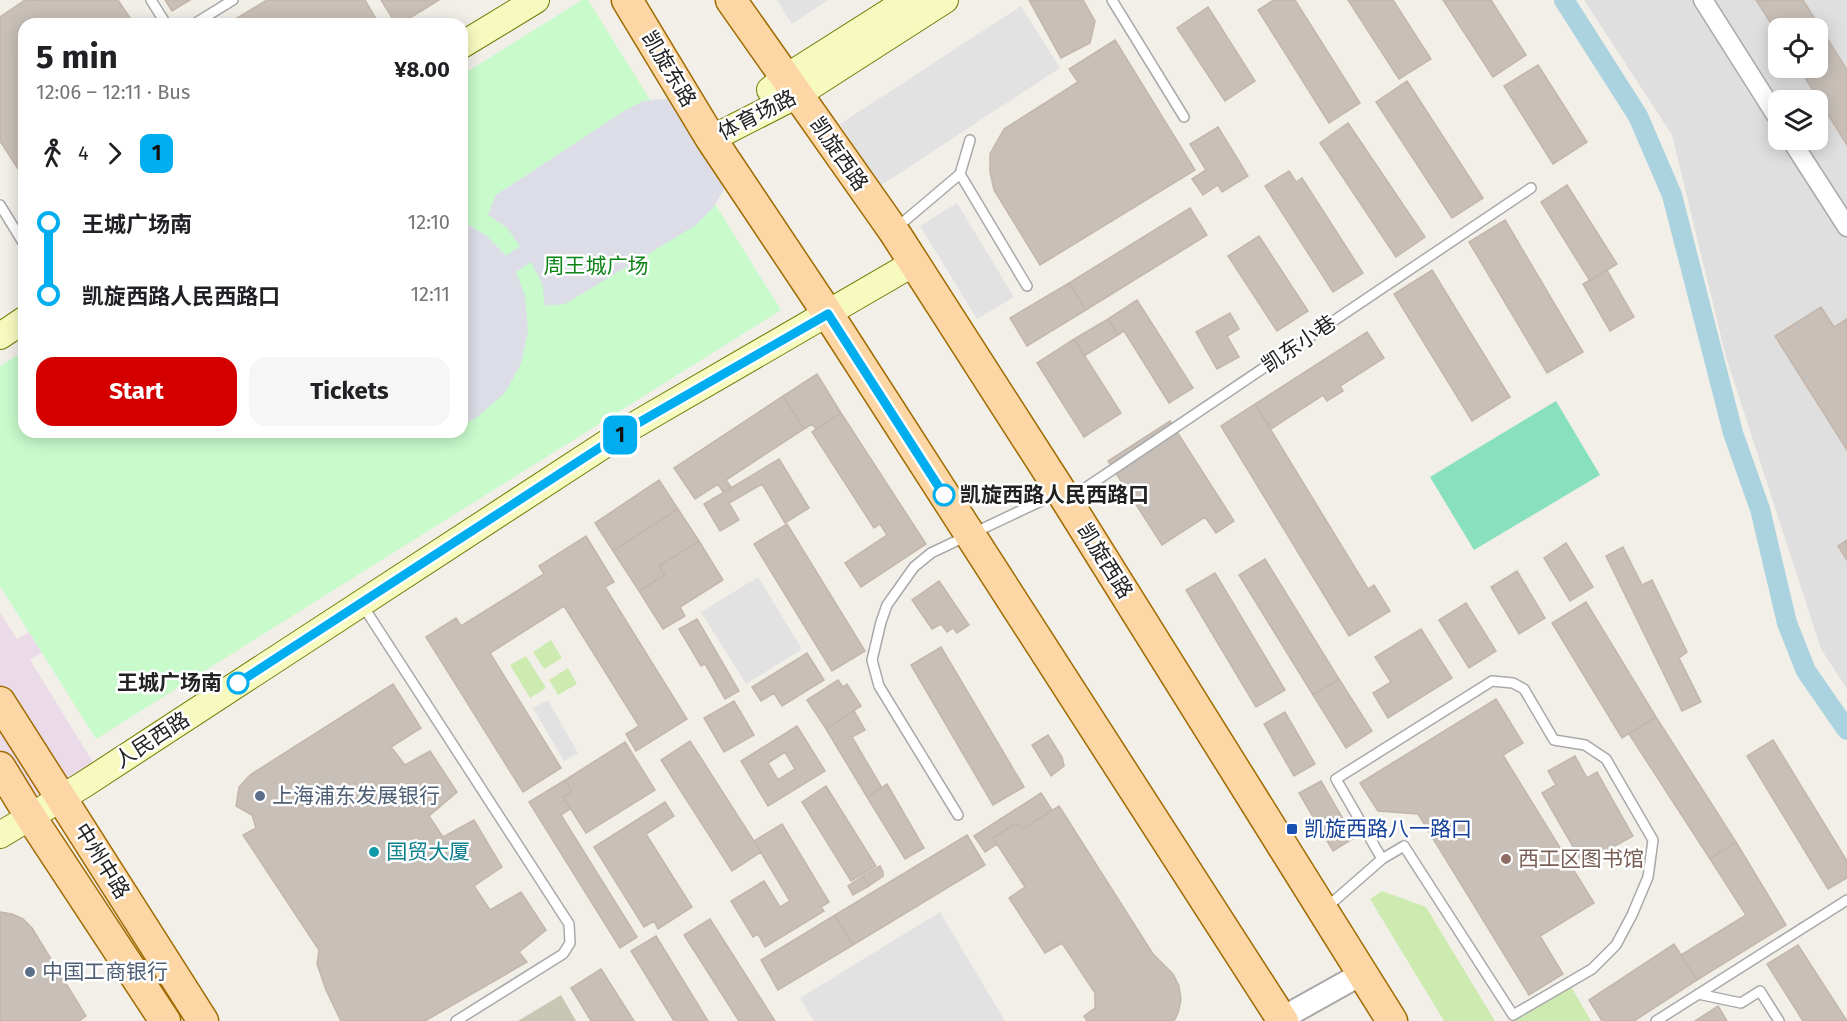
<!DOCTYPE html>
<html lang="en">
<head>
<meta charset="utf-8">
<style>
  :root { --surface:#fff; --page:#f6f6f6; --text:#202124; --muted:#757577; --accent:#d40000 }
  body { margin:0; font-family:"Fira Sans","Noto Sans SC",sans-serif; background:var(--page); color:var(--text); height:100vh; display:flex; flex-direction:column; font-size:22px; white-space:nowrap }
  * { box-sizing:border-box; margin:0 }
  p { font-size:20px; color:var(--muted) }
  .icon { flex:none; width:33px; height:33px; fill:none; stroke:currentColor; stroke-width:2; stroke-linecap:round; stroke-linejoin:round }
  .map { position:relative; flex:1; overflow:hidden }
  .details { position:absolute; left:18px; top:18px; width:450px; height:420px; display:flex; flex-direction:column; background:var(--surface); border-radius:18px; box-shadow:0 3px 15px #0003 }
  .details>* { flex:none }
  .badge { padding:0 12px; border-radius:9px; font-size:21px; line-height:39px }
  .tools { position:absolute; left:1768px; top:18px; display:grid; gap:12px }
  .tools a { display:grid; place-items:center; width:60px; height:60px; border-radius:12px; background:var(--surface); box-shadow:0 3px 15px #0003; font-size:30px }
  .map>.badge { position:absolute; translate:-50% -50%; box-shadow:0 0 0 3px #fff }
  .legs { display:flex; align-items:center; gap:9px; height:66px; padding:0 18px; font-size:20px }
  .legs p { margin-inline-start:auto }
  .overview { display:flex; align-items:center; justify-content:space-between; height:102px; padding:0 18px }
  h1 { font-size:33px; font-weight:700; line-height:45px }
  .action { display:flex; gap:12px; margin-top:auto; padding:12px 18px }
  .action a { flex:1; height:69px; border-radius:18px; background:var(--accent); color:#fff; font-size:24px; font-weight:700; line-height:69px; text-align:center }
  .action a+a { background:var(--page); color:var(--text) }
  ul { padding:0 18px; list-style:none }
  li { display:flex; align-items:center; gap:21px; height:72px; font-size:22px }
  li i { display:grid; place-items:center; width:9px; height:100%; margin:0 8px; background:currentColor }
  li i::after { content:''; width:15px; height:15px; margin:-8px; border:4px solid; border-radius:50%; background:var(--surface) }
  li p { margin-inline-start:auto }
  li:first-child i { background:linear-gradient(#0000 50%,currentColor 0) }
  li:last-child i { background:linear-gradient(currentColor 50%,#0000 0) }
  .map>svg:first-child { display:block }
  .residential { fill:#e0dfdf; fill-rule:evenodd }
  .industrial { fill:#ebdbe8 }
  .construction { fill:#c7c7b4 }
  .grass { fill:#cdebb0 }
  .park { fill:#c8facc }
  .pitch { fill:#88e0be }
  .parking { fill:#e2e2e2 }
  .plaza { fill:#dddde8 }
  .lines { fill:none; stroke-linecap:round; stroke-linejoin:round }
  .canal { stroke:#aad3df; stroke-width:20 }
  .building { fill:#c7bfb8; stroke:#c4b6ab; stroke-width:1.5; fill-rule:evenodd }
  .service-casing { stroke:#a9a9a9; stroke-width:12 }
  .minor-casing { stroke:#a9a9a9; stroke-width:21 }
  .tertiary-casing { stroke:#a9a9a9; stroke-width:26 }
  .secondary-casing { stroke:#707d05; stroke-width:28 }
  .primary-casing { stroke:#a06b00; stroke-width:33 }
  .service { stroke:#fff; stroke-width:9 }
  .minor { stroke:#fff; stroke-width:18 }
  .tertiary { stroke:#fff; stroke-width:22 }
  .secondary { stroke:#f7fabf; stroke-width:26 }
  .primary { stroke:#fcd6a4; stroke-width:30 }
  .line-1-casing { stroke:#fff; stroke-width:14 }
  .line-1 { stroke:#00aeef; stroke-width:9 }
  .stop-1-dot { fill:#fff; stroke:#00aeef; stroke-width:3 }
  .service-dot { fill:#5c6f8a; stroke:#fff; stroke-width:2 }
  .transit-dot { fill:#1a4fb4; stroke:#fff; stroke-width:2 }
  .culture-dot { fill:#0f9aa8; stroke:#fff; stroke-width:2 }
  .education-dot { fill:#8d6e63; stroke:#fff; stroke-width:2 }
  .labels { text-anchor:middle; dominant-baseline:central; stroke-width:5; stroke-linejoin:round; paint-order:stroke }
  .street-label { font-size:21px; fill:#222; stroke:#fff }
  .park-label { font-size:21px; fill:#0c8416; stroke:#fff }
  .stop-label { font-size:21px; font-weight:bold; fill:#222; stroke:#fff; text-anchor:start }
  .service-label { font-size:21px; fill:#4e5e75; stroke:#fff; text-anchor:start }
  .transit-label { font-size:21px; fill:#164399; stroke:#fff; text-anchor:start }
  .culture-label { font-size:21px; fill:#0d838f; stroke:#fff; text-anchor:start }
  .education-label { font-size:21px; fill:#785e54; stroke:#fff; text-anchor:start }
</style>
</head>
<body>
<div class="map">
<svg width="1847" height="1021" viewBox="0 0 1847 1021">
  <rect width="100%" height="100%" fill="#f2efe9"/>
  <path class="residential" d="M1584 0H1847V689L1821 649 1726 357 1672 135ZM1779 28H1818V68H1779ZM1779 100H1818V140H1779Z"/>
  <path class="industrial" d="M66 612 70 636 30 660 99 772 39 811 0 749V613L17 639Z"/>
  <path class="construction" d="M561 995 576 1021H518Z"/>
  <path class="grass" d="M551 640 562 658 544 669 533 652Z
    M526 656 546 688 530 698 510 665Z
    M568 668 577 684 558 695 549 680Z
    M1382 891 1426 907 1495 1021H1444L1370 899Z
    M1570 985 1591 1021H1511Z"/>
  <path class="park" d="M582 0H588L781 310 96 739 0 586V366L24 351V432H462V75Z"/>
  <path class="pitch" d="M1556 401 1600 475 1474 550 1430 477Z"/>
  <path class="parking" d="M777 0H828L792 24Z
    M1021 6 1060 68 880 186 840 124Z
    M957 203 1014 297 977 319 920 226Z
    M758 577 802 649 746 684 701 612Z
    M548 700 578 753 564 761 533 708Z
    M940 912 1005 1021H814L800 998Z"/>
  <path class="plaza" d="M674 98 727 184 713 208 696 225 565 304 545 306 542 283 531 262 516 272 525 296 528 331 521 364 504 394 476 418 462 425V221L487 236 506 256 520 246 507 228 488 215 496 195 624 111 643 101Z"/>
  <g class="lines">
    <path class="canal" d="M1564 0 1638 116 1672 195 1733 433 1760 509 1787 623 1806 671 1847 730"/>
  </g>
  <path class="building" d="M25 0H118L134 24H24V178L0 141V17Z
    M165 0H190L172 11Z
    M267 0H365L379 24H227Z
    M381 0H439L400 24H396Z
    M1029 0H1083L1095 21 1090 43 1061 58Z
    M1274 0H1295L1360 103 1329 123 1258 10Z
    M1348 0H1393L1431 59 1399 79Z
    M1443 0H1491L1526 55 1493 77Z
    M1756 0H1803L1847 70V145L1799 68H1818V28H1779V36Z
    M1208 7 1255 81 1225 101 1177 28Z
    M1115 40 1195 170 1040 265 994 190 990 172V154L1004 129 1078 82 1069 69Z
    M1538 65 1587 142 1553 164 1504 86Z
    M1407 81 1483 198 1452 218 1376 102Z
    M1348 123 1425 237 1396 257 1320 143Z
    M1218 127 1248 176 1222 192 1218 185 1203 195 1192 179 1206 170 1190 144Z
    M1289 171 1296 182 1302 178 1363 273 1333 292 1265 186Z
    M1567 185 1617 264 1590 281 1541 202Z
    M1190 208 1207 235 1086 310 1069 283Z
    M1505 220 1583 352 1547 373 1469 242Z
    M1259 236 1308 311 1277 331 1228 256Z
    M1432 270 1510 397 1472 421 1394 294Z
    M1607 270 1634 317 1610 331 1583 284Z
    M1069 283 1086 310 1027 346 1010 318Z
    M1137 300 1193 388 1169 403 1124 331 1118 335 1108 319Z
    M1821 307 1834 327 1847 319V450L1775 336Z
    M1230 313 1239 329 1227 336 1239 357 1217 369 1196 332Z
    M1108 319 1118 335 1084 356 1074 339Z
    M1367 332 1384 358 1340 386 1343 391 1327 401 1323 395 1271 429 1255 404Z
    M1074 339 1121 413 1084 437 1037 363Z
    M817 374 841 413 816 429 812 424 804 429 783 396Z
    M783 396 804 429 726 480 731 487 723 492 718 484 695 499 674 468Z
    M1255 404 1368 589 1374 585 1390 611 1349 636 1221 426Z
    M841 413 926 544 861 587 845 563 887 535 880 524 874 528 812 432Z
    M1170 421 1234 521 1216 533 1205 517 1162 545 1108 461Z
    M779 459 809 508 785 523 762 484 729 503 739 520 720 531 704 504Z
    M659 480 678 509 613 551 595 523Z
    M678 509 699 541 659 566 665 575 639 591 613 551Z
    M787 524 865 651 832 671 754 544Z
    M586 536 614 582 605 587 687 719 636 751 626 734 639 726 564 606 490 653 561 768 523 792 426 637 456 618 461 626 544 574 539 566Z
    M1847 540V560L1838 546Z
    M699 541 723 580 680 607 685 616 663 629 639 591 665 575 659 566Z
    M1566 543 1593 587 1570 601 1544 558Z
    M1623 547 1642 585 1652 580 1687 652 1679 658 1701 702 1682 711 1606 556Z
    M1265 559 1339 679 1313 695 1239 575Z
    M1517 571 1545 618 1519 634 1491 587Z
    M1215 573 1285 690 1256 707 1186 590Z
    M939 581 969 625 957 633 953 628 947 632 941 624 932 629 912 600Z
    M1586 602 1656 717 1622 738 1552 623Z
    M1466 603 1496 651 1469 668 1439 620Z
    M697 619 739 691 725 699 705 664 701 666 679 629Z
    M1421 629 1452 678 1388 718 1373 693 1391 682 1375 657Z
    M941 647 1024 787 993 805 911 665Z
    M807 653 824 680 782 706 774 693 761 701 752 687Z
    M1339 679 1372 731 1346 748 1313 695Z
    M838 680 843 687 847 684 861 706 826 729 807 700Z
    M393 684 421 728 391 747 405 765 430 751 457 792 429 816 443 837 474 820 502 867 474 886 490 910 521 892 546 930 519 952 527 962 425 1021H341L326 990 317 964 319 950 243 835 256 828 252 815 236 806 239 787 250 775Z
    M1496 699 1523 743 1503 755 1594 903 1540 936 1563 974 1529 995 1418 814 1378 811 1360 783Z
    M734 701 754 735 724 752 704 718Z
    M854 711 865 730 852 737 882 788 867 797 826 729Z
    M1285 712 1315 764 1294 776 1264 724Z
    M1656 717 1736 842 1710 859 1629 734Z
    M797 726 825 771 768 806 741 761ZM785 752 795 769 778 780 768 763Z
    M1048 735 1062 757 1064 766 1051 776 1032 745Z
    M1773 740 1847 861V878L1828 889 1747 756Z
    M690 741 761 852 732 871 661 760Z
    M625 742 655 790 586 833 563 797 572 792 565 780Z
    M1575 756 1587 778 1597 772 1633 836 1583 864 1542 793 1556 785 1548 771Z
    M565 780 572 792 563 797 570 809 561 815 637 937 620 948 529 802Z
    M1321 781 1354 838 1333 851 1299 793Z
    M887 784 924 848 905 859 867 797Z
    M826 786 876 866 851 881 802 802Z
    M1041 793 1052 810 1023 829 1016 823 993 838 997 844 985 852 974 836Z
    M665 802 674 816 646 834 692 907 658 929 654 921 644 927 594 847Z
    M1059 806 1153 954 1173 974 1179 986 1181 1000 1178 1013 1174 1021H1087L1084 1016 1095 1008V993L1062 943 1045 953 1009 898 1025 887 993 838 1016 823 1023 829Z
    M782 824 829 902 821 907 824 911 765 947 758 934 753 937 731 901 764 881 780 907 790 901 754 841Z
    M967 835 985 865 853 945 835 915Z
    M1736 842 1786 925 1697 980 1681 955 1746 915 1710 859Z
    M880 866 883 872V876L869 886 863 876Z
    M863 876 869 886 853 895 848 886Z
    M0 912 12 914 23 919 32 928 86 1016 79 1021H0Z
    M835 915 853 945 778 990 761 960Z
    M710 919 775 1021H739L684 935Z
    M656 936 708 1021H674L631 951Z
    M1674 944 1697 980 1634 1021H1602L1589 1000Z
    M1798 945 1847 1021H1803L1767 964Z
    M601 969 634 1021H591L571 988Z
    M1718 1006 1727 1021H1695Z"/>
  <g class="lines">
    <defs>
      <path id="service" d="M151 0 166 24
        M1112 0 1184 117
        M194 24 233 0
        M970 140 960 174 1027 286
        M0 205 24 244
        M895 229 960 174
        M1069 499 1531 188
        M363 606 569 924 570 943 563 954 456 1021
        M958 815 879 686 872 660 881 622 887 605 914 567 931 553 1056 494
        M1326 908 1382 859 1404 846 1513 1015 1592 969 1616 945 1632 915 1648 877 1653 840 1606 759 1585 745 1554 740 1524 689 1513 683 1492 681 1336 779 1382 859
        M1698 994 1741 1003 1760 991 1779 1021
        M1656 1021 1847 900"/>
      <path id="minor" d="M1703 0 1779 120
        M1791 140 1847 227"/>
      <path id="tertiary" d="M1277 1021 1363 973"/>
      <path id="secondary" d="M462 45 536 0
        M770 90 785 78 908 0
        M711 139 797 95 945 0
        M0 336 24 320
        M0 835 83 785 633 426 914 263"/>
      <path id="primary" d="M627 0 711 139 828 314 1283 1021
        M731 0 893 230 1067 501 1392 1021
        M0 702 203 1021
        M0 767 30 816 165 1021"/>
    </defs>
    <use href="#service" class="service-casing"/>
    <use href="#minor" class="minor-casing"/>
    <use href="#tertiary" class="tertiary-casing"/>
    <use href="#secondary" class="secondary-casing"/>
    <use href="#primary" class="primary-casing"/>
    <use href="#service" class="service"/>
    <use href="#minor" class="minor"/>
    <use href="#tertiary" class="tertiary"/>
    <use href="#secondary" class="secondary"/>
    <use href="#primary" class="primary"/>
  </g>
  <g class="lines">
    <defs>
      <path id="line-1" d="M238 683 633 426 828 314 944 495"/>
    </defs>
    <use href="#line-1" class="line-1-casing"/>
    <use href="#line-1" class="line-1"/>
  </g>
  <g class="stop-1-dot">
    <circle cx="944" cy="495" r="10"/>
    <circle cx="238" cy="683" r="10"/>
  </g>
  <g class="service-dot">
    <circle cx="260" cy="796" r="6"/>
    <circle cx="30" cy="972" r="6"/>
  </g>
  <rect class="transit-dot" x="1286" y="823" width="12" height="12" rx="3"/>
  <circle class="culture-dot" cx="374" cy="852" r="6"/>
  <circle class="education-dot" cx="1506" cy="859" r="6"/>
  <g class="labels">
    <g class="street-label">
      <text transform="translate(669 69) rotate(59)">凯旋东路</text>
      <text transform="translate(757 115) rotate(-27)">体育场路</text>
      <text transform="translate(839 154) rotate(55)">凯旋西路</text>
      <text transform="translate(1299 344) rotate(-34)">凯东小巷</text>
      <text transform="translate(1105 561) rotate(58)">凯旋西路</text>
      <text transform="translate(152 740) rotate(-33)">人民西路</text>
      <text transform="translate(102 861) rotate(58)">中州中路</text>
    </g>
    <g class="park-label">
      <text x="596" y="266">周王城广场</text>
    </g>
    <g class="stop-label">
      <text x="960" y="495">凯旋西路人民西路口</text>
      <text x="222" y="683" text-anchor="end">王城广场南</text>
    </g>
    <g class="service-label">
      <text x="272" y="796">上海浦东发展银行</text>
      <text x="42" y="972">中国工商银行</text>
    </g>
    <g class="transit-label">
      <text x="1304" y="829">凯旋西路八一路口</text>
    </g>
    <g class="culture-label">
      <text x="386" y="852">国贸大厦</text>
    </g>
    <g class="education-label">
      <text x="1518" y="859">西工区图书馆</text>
    </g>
  </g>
</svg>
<div class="tools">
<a><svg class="icon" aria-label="locate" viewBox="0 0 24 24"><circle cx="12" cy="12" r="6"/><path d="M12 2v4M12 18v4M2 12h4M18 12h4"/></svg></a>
<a><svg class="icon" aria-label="layers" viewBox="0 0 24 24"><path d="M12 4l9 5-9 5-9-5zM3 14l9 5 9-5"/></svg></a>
</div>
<b class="badge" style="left:620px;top:435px;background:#00aeef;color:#111">1</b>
<section class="details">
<div class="overview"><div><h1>5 min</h1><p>12:06 – 12:11 · Bus</p></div><b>¥8.00</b></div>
<div class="legs"><svg class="icon" aria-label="walk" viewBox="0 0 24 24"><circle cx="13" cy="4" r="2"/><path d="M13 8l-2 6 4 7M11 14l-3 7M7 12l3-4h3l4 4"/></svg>4<svg class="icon" aria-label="forward" viewBox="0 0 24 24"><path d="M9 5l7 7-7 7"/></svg><b class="badge" style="background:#00aeef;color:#111">1</b></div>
<ul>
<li><i style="color:#00aeef"></i><b>王城广场南</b><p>12:10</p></li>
<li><i style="color:#00aeef"></i><b>凯旋西路人民西路口</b><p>12:11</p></li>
</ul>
<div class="action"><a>Start</a><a>Tickets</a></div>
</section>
</div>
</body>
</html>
